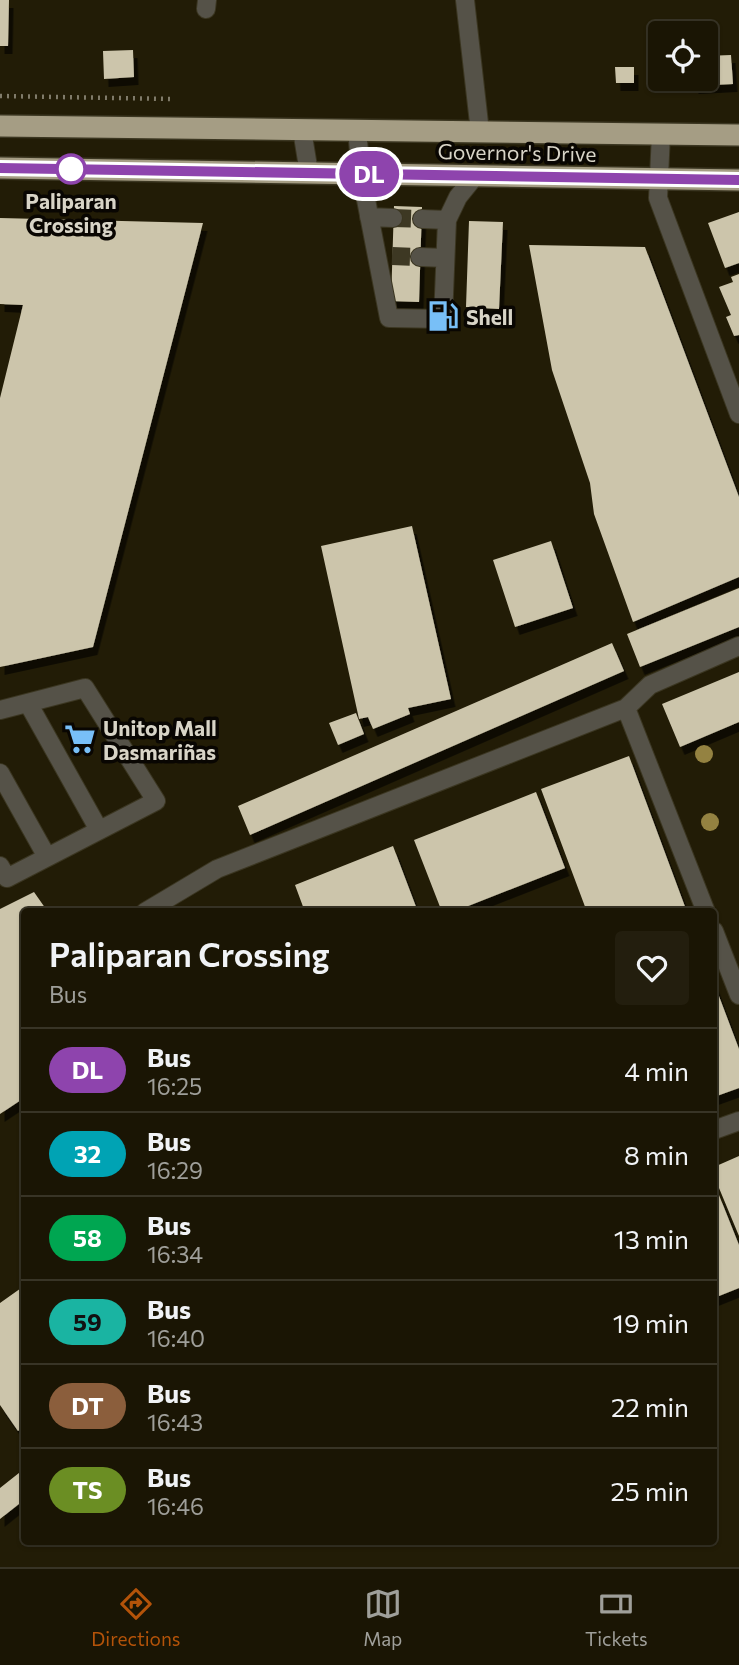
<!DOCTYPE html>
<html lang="en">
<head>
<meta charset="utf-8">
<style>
  :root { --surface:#1a1504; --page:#231e0e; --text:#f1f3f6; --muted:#9f9f9a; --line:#383426; --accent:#b45309 }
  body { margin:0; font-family:Commissioner,sans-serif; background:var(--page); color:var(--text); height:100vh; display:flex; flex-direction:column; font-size:26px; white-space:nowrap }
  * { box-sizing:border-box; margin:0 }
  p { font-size:23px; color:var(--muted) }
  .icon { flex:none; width:38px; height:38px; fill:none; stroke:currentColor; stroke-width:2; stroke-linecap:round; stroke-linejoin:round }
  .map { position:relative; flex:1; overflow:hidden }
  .drawer { position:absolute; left:21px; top:908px; width:696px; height:637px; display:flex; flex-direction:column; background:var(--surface); border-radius:7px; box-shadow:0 2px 5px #0004,0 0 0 2px var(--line) }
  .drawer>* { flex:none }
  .badge { padding:0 14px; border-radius:23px; font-size:24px; line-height:46px }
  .buttons { position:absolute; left:648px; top:21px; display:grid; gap:14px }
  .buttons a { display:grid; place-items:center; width:70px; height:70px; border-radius:7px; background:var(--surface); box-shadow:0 2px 5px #0004,0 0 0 2px var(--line); font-size:35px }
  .map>.badge { position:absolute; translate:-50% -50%; box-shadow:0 0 0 4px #fff }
  .round { display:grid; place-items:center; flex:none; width:74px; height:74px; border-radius:7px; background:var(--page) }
  .summary { display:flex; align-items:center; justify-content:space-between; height:119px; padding:0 28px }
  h1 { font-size:33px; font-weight:600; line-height:52px }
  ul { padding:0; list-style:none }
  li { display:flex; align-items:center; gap:21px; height:84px; padding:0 28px; border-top:2px solid var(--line) }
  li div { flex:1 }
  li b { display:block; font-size:26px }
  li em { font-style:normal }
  li .badge { min-width:77px; font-weight:700; text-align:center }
  .dock { display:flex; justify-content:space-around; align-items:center; height:98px; border-top:2px solid var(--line); background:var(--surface); font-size:19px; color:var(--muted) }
  .dock a { display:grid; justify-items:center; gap:4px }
  .dock .on { color:var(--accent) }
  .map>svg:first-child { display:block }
  .building { fill:#ccc5ab; filter:url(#shadow) }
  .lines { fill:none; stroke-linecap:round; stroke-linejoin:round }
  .minor-tunnel { stroke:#3d3823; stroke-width:18; stroke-dasharray:18 9; stroke-linecap:butt }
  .minor-casing { stroke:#3b3621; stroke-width:20 }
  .highway-casing { stroke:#3b3621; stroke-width:24 }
  .path { stroke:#807b6a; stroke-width:4.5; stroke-dasharray:2 5; stroke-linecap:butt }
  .minor { stroke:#555248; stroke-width:18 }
  .highway { stroke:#a59d84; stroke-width:21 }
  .tree { fill:#948241 }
  .line-casing { stroke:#fff; stroke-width:16 }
  .line { stroke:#8e44ad; stroke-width:10 }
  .stop-dot { fill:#fff; stroke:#8e44ad; stroke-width:3.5 }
  .labels { text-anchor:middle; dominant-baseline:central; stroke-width:7; stroke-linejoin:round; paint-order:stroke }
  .street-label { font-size:21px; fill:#d8d4c7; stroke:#090602 }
  .stop-label { font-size:21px; font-weight:bold; fill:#d8d4c7; stroke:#090602 }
  .poi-label { font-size:21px; font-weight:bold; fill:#d8d4c7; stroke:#090602; text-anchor:start }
</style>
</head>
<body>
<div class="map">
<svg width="739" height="1567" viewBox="0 0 739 1567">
  <defs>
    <filter id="shadow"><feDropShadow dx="4.5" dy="8" stdDeviation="0" flood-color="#0009"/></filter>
  </defs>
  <rect width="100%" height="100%" fill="#221c06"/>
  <path class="building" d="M0 0H9L8 46H0Z
    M133 50 134 77 104 79 103 51Z
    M731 55 733 84 694 86V79H705V56Z
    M615 67H634V83H616Z
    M394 206 422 207 419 302 391 301Z
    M739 212V263L725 268 708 223Z
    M0 218 203 223 93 647 0 667V398L23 305 0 304Z
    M469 221 503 222 499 309 466 307Z
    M529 245 645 247 739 497V577L633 622 594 514 590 483 552 370Z
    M739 274V335L734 336 726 317 731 315 719 287 733 282 731 277Z
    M412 526 451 699 408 708 410 714 373 729 368 717 359 719 321 546Z
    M551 541 573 608 515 627 493 560Z
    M739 588V627L640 667 627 634Z
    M612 643 624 671 250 835 238 806Z
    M739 672V722L680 747 662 704Z
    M356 713 364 734 338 745 329 723Z
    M629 756 687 912H587L541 789Z
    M536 792 565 868 453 912H442L414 840Z
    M393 846 418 912H305L295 885Z
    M34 892 48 912H24V1098L0 1114V909Z
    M714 983 739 1049V1088L714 1097Z
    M739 1156V1236L714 1176V1167Z
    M719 1195 739 1245V1288L714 1298V1197Z
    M24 1286V1426L18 1431 0 1405V1303Z
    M24 1469V1500L0 1519V1488Z"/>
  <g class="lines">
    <path class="minor-tunnel" d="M393 218 422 219
      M392 256 420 257"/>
    <defs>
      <path id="minor" d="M465 0 480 132
        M206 9 207 0
        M302 130 309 173
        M357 130 361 174 389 318 443 319 447 220 458 197 475 176
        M661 134 658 198 739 414
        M369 217 393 218
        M422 219 447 220
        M420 257 445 258
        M28 703 99 830
        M626 708 706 912
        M0 710 85 688 156 801 7 878 0 866
        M0 773 47 857
        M145 912 217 869 626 708 650 685 739 646
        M714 931 739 995
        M714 1130 739 1121"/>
      <path id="highway" d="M0 126 739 135
        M0 168 739 180"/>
    </defs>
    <use href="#minor" class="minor-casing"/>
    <use href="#highway" class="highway-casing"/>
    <path class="path" d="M0 96 172 99"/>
    <use href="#minor" class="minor"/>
    <use href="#highway" class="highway"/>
  </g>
  <g class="tree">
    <circle cx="704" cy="754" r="9"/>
    <circle cx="710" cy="822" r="9"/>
  </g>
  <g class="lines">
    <defs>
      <path id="line" d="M0 168 739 180"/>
    </defs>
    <use href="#line" class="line-casing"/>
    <use href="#line" class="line"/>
  </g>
  <defs>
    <symbol id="fuel-bare" viewBox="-9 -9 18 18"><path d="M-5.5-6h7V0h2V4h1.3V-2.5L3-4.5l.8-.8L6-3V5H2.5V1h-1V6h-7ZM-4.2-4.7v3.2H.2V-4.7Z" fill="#78bff7" stroke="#090602" stroke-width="2.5" paint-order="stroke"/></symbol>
    <symbol id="supermarket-bare" viewBox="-9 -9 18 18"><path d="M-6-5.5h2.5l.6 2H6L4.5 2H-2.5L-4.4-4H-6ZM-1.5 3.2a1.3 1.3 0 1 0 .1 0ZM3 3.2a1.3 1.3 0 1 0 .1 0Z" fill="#78bff7" stroke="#090602" stroke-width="2.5" paint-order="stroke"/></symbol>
  </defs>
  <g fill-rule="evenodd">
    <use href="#fuel-bare" x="421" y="294" width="44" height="44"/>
    <use href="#supermarket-bare" x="58" y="717" width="44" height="44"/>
  </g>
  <circle class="stop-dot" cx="71" cy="169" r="14"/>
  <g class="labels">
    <g class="street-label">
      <text transform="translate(517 152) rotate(1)">Governor's Drive</text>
    </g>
    <g class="stop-label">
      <text x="71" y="200">Paliparan<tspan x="71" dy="24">Crossing</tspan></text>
    </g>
    <g class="poi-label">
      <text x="466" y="316">Shell</text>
      <text x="103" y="727">Unitop Mall<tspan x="103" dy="24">Dasmariñas</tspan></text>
    </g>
  </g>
</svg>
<div class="buttons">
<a><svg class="icon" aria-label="locate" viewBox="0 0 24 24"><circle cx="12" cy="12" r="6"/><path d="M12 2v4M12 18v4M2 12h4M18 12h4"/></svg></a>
</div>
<b class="badge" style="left:369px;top:174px;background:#8e44ad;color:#fff">DL</b>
<section class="drawer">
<div class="summary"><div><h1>Paliparan Crossing</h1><p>Bus</p></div><a class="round"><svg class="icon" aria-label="heart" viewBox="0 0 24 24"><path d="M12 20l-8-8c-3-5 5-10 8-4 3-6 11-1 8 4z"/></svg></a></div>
<ul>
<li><span class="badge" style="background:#8e44ad;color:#fff">DL</span><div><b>Bus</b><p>16:25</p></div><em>4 min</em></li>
<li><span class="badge" style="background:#00a3b4;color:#fff">32</span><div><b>Bus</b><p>16:29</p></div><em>8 min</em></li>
<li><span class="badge" style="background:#00a651;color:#fff">58</span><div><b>Bus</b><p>16:34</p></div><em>13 min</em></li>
<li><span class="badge" style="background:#1ab4a2;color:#111">59</span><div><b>Bus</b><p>16:40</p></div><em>19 min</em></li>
<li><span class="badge" style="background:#8b5e3c;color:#fff">DT</span><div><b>Bus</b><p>16:43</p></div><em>22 min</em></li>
<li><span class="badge" style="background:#6b8e23;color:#fff">TS</span><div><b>Bus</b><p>16:46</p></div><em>25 min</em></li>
</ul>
</section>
</div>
<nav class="dock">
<a class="on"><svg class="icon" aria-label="directions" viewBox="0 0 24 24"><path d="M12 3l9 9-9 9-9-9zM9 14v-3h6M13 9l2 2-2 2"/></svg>Directions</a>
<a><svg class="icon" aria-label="map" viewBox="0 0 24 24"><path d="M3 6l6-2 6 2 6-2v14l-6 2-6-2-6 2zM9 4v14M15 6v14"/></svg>Map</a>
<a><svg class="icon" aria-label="tickets" viewBox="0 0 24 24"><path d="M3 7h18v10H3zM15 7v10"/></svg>Tickets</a>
</nav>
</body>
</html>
